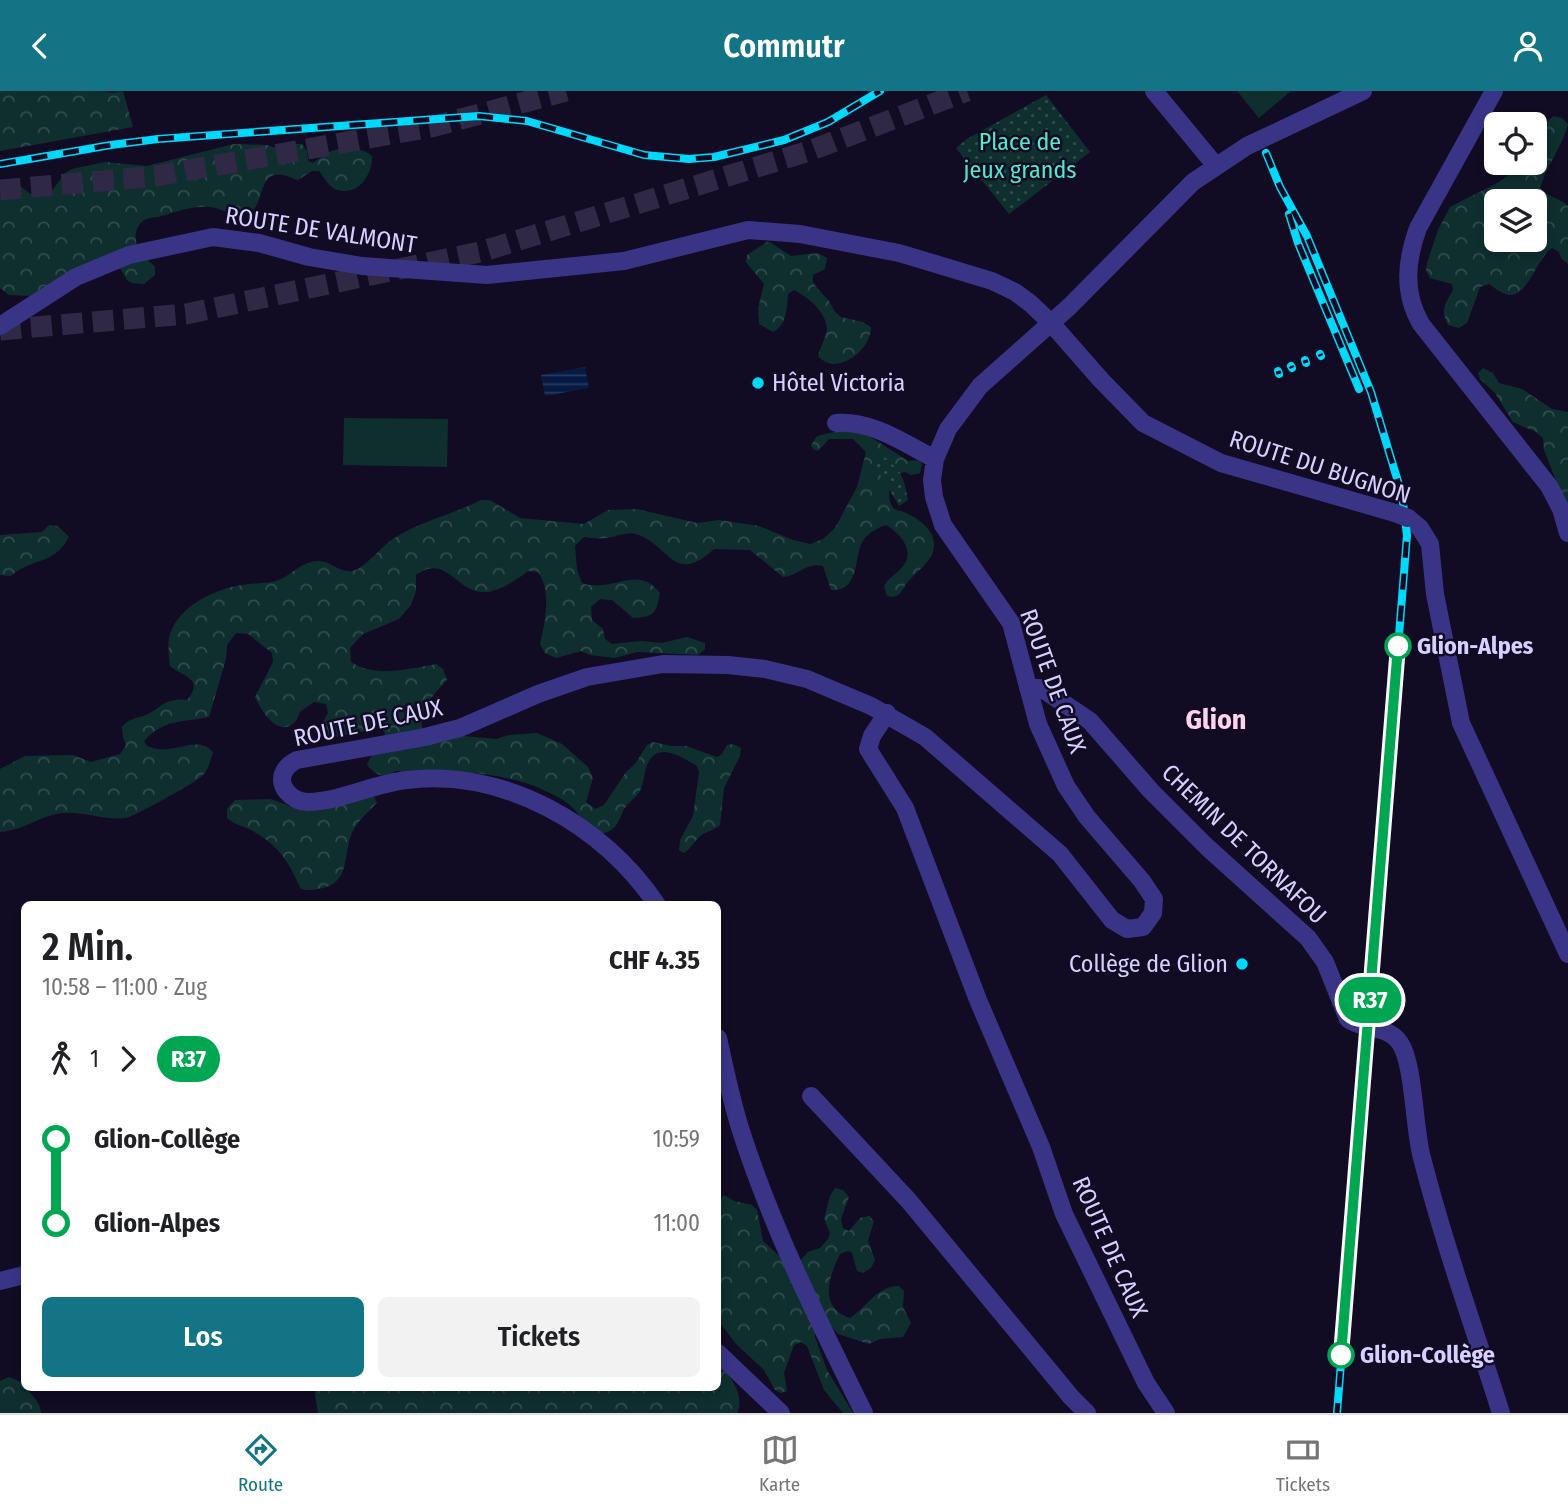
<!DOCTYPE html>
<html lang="de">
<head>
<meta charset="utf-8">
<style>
  :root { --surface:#fff; --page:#f2f2f2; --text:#202124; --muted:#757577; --line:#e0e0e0; --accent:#127485 }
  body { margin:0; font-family:"Fira Sans Condensed",sans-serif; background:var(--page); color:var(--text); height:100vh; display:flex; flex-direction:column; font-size:26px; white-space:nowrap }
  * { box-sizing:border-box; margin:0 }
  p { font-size:23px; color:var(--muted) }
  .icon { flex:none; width:38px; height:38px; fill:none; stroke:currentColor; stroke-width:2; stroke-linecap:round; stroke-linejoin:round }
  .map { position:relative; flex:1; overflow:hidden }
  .panel { position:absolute; left:21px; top:810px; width:700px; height:490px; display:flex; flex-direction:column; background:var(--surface); border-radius:10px; box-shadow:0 4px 10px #0003 }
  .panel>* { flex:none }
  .badge { padding:0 14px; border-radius:23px; font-size:24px; line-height:46px }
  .buttons { position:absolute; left:1484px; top:21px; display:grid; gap:14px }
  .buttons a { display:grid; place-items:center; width:63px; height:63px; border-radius:10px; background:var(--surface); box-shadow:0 4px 10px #0003; font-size:35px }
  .map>.badge { position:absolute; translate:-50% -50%; box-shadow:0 0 0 4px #fff }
  .legs { display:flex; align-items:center; gap:10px; height:77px; padding:0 21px; font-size:23px }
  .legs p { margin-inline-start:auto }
  .headline { display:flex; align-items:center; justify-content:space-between; height:119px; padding:0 21px }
  h1 { font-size:38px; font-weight:600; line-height:52px }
  .cta { display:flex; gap:14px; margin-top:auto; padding:14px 21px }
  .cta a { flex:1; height:80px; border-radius:10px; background:var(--accent); color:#fff; font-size:28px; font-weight:600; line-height:80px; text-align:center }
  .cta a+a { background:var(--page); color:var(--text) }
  ul { padding:0 21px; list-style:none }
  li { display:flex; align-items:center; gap:24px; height:84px; font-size:26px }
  li i { display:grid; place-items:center; width:10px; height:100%; margin:0 9px; background:currentColor }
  li i::after { content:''; width:18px; height:18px; margin:-9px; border:5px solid; border-radius:50%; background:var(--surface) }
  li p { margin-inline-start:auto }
  li:first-child i { background:linear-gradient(#0000 50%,currentColor 0) }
  li:last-child i { background:linear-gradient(currentColor 50%,#0000 0) }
  header { display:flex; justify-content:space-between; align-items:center; height:91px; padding:0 21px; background:var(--accent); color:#fff; font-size:32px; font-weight:600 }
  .menu { display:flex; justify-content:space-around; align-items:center; height:98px; border-top:2px solid var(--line); background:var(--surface); font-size:19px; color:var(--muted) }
  .menu a { display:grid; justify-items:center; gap:4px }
  .menu .active { color:var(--accent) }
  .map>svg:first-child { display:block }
  .green { fill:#0f2f2f }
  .forest { fill:url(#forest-crowns); fill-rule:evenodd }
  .park { fill:url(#park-dots) }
  .water { fill:url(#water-rules) }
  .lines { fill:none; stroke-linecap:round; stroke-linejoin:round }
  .highway-tunnel { stroke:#2f2945; stroke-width:21; stroke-dasharray:21 10; stroke-linecap:butt }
  .minor { stroke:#3a3487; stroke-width:18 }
  .rail-casing { stroke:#00d9fb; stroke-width:8 }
  .rail { stroke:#110c24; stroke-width:5; stroke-dasharray:16; stroke-linecap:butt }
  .minor-bridge { stroke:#3a3487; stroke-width:18 }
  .line-1-casing { stroke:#fff; stroke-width:16 }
  .line-1 { stroke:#00a651; stroke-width:10 }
  .poi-dot { fill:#00d9fb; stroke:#110c24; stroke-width:2.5 }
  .stop-1-dot { fill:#fff; stroke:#00a651; stroke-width:3.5 }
  .labels { text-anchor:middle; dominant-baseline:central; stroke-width:5; stroke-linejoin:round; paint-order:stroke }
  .park-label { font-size:24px; fill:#52e8c8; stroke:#110c24 }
  .street-label { font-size:24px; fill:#d7d0ff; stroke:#110c24 }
  .poi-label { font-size:24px; fill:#d7d0ff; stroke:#110c24; text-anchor:start }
  .stop-label { font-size:24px; font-weight:bold; fill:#d7d0ff; stroke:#110c24; text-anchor:start }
  .quarter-label { font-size:28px; font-weight:bold; fill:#ffd2ed; stroke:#110c24 }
</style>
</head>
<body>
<header><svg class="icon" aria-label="back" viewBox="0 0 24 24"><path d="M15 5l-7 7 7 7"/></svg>Commutr<svg class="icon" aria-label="person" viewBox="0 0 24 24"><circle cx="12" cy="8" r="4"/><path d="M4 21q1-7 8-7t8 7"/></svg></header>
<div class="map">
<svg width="1568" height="1322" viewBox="0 0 1568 1322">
  <defs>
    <pattern id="forest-crowns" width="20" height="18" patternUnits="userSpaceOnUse" patternTransform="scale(1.75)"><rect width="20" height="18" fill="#0f2f2f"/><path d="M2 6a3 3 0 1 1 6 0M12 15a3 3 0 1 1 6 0" fill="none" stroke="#314c4e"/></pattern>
    <pattern id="park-dots" width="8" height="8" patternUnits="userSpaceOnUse" patternTransform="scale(1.75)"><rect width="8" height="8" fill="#0f2f2f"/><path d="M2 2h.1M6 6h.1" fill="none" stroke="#314c4e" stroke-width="1.8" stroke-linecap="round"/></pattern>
    <pattern id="water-rules" width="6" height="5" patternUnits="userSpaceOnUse" patternTransform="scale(1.75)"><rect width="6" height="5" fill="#061a44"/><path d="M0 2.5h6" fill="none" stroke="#2a3a60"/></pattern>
  </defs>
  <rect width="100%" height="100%" fill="#110c24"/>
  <path class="green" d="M1237 0H1291L1259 27Z
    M344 327 448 328 447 376 343 374Z"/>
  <path class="forest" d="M0 0H102L112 2 123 0 133 36 0 60Z
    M1553 25 1562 27 1568 33C1562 56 1547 74 1540 97 1547 106 1560 107 1568 115V173L1561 167 1559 161 1552 157C1536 167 1526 214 1503 202 1498 200 1494 196 1489 193L1480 196 1467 232 1459 237 1448 234C1440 219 1445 213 1453 199L1452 193 1430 187 1426 180 1427 172 1438 139 1450 116 1499 91 1525 72H1535V61L1542 48 1544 35ZM1496 110H1535V149H1496Z
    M234 53 267 54 282 59 296 53H302L307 60 308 70 313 72C328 60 337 55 356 58 363 60 366 60 372 65 373 82 359 105 338 99 329 97 325 87 319 80H312L298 89C293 88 289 85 283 84 256 79 266 117 247 123 234 127 222 117 210 116 192 115 179 120 162 125 157 127 151 126 147 128 131 134 134 155 143 165 147 169 152 172 155 176V184L144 193C122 192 130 189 118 175L32 205 9 204 0 197V103L9 96 19 94 29 102 43 106 51 101 65 82 72 78 105 71 147 75Z
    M768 150 791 165 818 162 827 167 825 178 813 184V191L817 197 829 210 835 221 841 226 863 231 871 236C871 260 836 286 818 265 820 257 824 250 826 243 831 225 809 206 794 199L788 203C787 217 787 234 773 241L759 233 758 217 764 193 746 171 747 164Z
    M1483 277 1493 282 1499 292 1522 298 1552 318 1568 321V420L1544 359 1543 347 1536 341 1513 331 1495 302 1480 288 1478 282Z
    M847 338 866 343 908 370 919 369 922 373 920 382 911 384 905 381 895 383C890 392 885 410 895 418 898 420 902 420 906 422 922 429 940 444 932 463 928 473 914 483 907 492 900 501 900 508 887 505L884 495C889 486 898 482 904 474 915 459 899 441 886 434 876 437 863 445 860 456 855 472 857 501 831 499L823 475C805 471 799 485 783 486L750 459 714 458C675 494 671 457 639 444 626 439 618 446 606 447 599 448 591 447 584 446L575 455 577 479 582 492C613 503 637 472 660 502 656 522 655 526 633 527L612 509 600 508 591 516 592 529 603 538 605 548 612 553 640 550 662 552 687 546 705 552V558L698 564 637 561 615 567 590 564 581 560 556 567 545 562 540 553C545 531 552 500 538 481L528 480C516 489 500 501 484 501 455 501 447 462 416 484V500L411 514 399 528 363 543 350 557 351 571C374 587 409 578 436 573L443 578 447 589C434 604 420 615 422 636L437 649 447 650 464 645 496 648 509 644 537 642 562 653 588 676 593 687 586 711 595 718 604 714 626 681 635 673 647 654 653 651 671 655H686L717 666 722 663 727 654 733 653 741 657 740 665 724 697 720 734C714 739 709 740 703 743 695 748 692 757 684 762L679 759 680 749 693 725 699 681 697 675C682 666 657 649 647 674 644 682 644 691 640 700 636 707 627 712 623 720 619 730 615 741 603 742 587 743 581 724 571 715 562 707 550 702 539 697 497 679 440 679 395 680 384 689 376 684 367 674 371 662 383 655 385 642L381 637 325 648 318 644 317 635 324 629 328 622 326 613 314 611C310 614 304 617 300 621 298 624 298 628 295 631 278 648 261 619 255 606L273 571 272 562 248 543 236 542 227 554 226 568 209 626C182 632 165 627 144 650L147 655C175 667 193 642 213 661 210 669 209 679 202 685 195 692 135 725 126 727 102 730 80 718 56 723 37 727 21 740 0 741V678L25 665 73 664 91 671 120 663 126 654 123 646 122 636C129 628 133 628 143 625 163 618 160 607 187 609 205 587 183 586 170 575 169 566 167 552 170 543 179 515 215 498 242 494 254 492 268 493 279 489 292 483 302 471 317 470 330 469 339 482 352 480 363 479 382 455 393 448 420 430 452 424 481 409H490L520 427 584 433 608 419 637 418 697 432 719 429 759 435 793 449 810 453 823 448 835 437 857 396 866 361 853 348H829L818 360 813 358 811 354 817 345Z
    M49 434 58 435 69 446C52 476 34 465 11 485L0 484V444L42 441Z
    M373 703 377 712C366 723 354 733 350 747 344 768 348 791 323 797 314 799 309 800 301 798 288 770 280 755 251 739 242 734 236 735 227 727V718L235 709 271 708 303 720 318 719Z
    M835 1097 843 1099 849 1106 841 1128 843 1137 849 1140 860 1127 869 1125 874 1130 868 1150 875 1169 871 1177 863 1182 857 1180 852 1162 848 1160 840 1163C828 1187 819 1217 850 1227 866 1217 878 1194 899 1195L904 1200 903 1216 911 1232 903 1246 880 1248 869 1253 838 1243 830 1234 815 1240V1246L827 1279 853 1322H843L824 1299 807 1255 801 1251 794 1254 784 1282 787 1300 781 1302 775 1299 764 1279 736 1253 718 1229V1110L724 1104 734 1110 752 1114 757 1119 763 1150 786 1171 800 1170 808 1161 820 1157 828 1148 830 1142 824 1128 830 1105Z
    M718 1272C729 1283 746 1305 737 1322H318L314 1297H718Z
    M9 1286 22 1291C27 1301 40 1308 41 1322H0V1290Z"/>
  <path class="park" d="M1046 4 1090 61 1009 123 956 57 967 48Z
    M880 362C901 380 903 382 908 409L899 415 874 373Z"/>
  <path class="water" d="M585 276 589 297 545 305 541 284Z"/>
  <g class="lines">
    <path class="highway-tunnel" d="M0 99 156 85 431 36 566 0
      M0 239 186 223 480 161 809 60 967 0"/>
    <path class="minor" d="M1154 0 1216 75
      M1494 0 1418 137C1406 170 1403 202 1421 233L1549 395 1561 418 1568 442
      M0 235 76 186 129 164 213 146 259 152 309 166 362 175 487 184 624 170 748 139 800 143 899 162 992 190 1015 201 1030 212 1051 232 1101 289 1143 332 1221 372 1395 422
      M836 332C872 329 904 352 935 368
      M1408 427 1420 437 1430 453 1435 503 1461 632 1568 863
      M1028 597H1041L1090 630 1151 700 1207 756 1308 847 1325 871 1348 928C1364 940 1387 933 1400 952 1414 972 1414 1039 1422 1067 1444 1153 1474 1237 1501 1322
      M887 622 872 645 868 658 905 717 978 909 1041 1056 1064 1123 1146 1292 1166 1322
      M657 814C604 734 504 677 406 689 373 693 341 710 308 711 292 711 275 694 285 679 288 674 293 671 297 669L425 646 460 637 538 603 587 586 663 573 728 574 765 578 807 588 871 615 925 646 1060 763 1112 829 1127 838 1143 836 1153 822 1154 808 1142 790 1087 726 1066 695 1038 633 1011 532 943 434 934 406 932 389 935 368 948 338 980 295 1069 216 1193 91 1247 55 1363 0
      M718 947C725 978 731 1009 741 1040 772 1137 819 1231 864 1322
      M811 1005 909 1110 1071 1306 1087 1322
      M0 1190 24 1184
      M718 1262 781 1322"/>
    <defs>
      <path id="rail" d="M1266 62 1280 96 1307 145 1371 301 1402 404 1407 444 1337 1322
        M0 73 111 54 158 48 479 25 527 30 644 64 689 68 714 66 784 49 828 31 880 0
        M1289 123 1298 152 1359 298
        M1320 263 1321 265
        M1305 269 1306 272
        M1291 275 1292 277
        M1278 280 1279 283"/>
    </defs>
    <use href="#rail" class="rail-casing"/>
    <use href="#rail" class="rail"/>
    <path class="minor-bridge" d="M1395 422 1408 427"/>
  </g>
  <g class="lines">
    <defs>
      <path id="line-1" d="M1341 1264 1398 555"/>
    </defs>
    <use href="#line-1" class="line-1-casing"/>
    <use href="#line-1" class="line-1"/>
  </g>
  <g class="poi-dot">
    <circle cx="758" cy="292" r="7"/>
    <circle cx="1242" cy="873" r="7"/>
  </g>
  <g class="stop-1-dot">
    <circle cx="1398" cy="555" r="12"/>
    <circle cx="1341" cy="1264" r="12"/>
  </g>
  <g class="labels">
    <g class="park-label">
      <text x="1020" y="51">Place de<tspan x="1020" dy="28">jeux grands</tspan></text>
    </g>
    <g class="street-label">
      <text transform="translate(321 139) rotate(9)">ROUTE DE VALMONT</text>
      <text transform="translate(1320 376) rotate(18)">ROUTE DU BUGNON</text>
      <text transform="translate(1053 590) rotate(70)">ROUTE DE CAUX</text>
      <text transform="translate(368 632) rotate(-12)">ROUTE DE CAUX</text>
      <text transform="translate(1244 753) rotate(44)">CHEMIN DE TORNAFOU</text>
      <text transform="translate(1110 1156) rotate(66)">ROUTE DE CAUX</text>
    </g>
    <g class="poi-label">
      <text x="772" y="292">Hôtel Victoria</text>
      <text x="1228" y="873" text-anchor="end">Collège de Glion</text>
    </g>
    <g class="stop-label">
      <text x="1417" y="555">Glion-Alpes</text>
      <text x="1360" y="1264">Glion-Collège</text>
    </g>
    <g class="quarter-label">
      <text x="1216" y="628">Glion</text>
    </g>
  </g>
</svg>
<div class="buttons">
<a><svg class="icon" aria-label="locate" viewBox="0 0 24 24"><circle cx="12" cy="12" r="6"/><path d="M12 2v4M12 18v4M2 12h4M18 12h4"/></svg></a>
<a><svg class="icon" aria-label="layers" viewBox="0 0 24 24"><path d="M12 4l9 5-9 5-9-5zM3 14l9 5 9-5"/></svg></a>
</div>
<b class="badge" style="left:1370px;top:909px;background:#00a651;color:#fff">R37</b>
<section class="panel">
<div class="headline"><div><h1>2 Min.</h1><p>10:58 – 11:00 · Zug</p></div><b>CHF 4.35</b></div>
<div class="legs"><svg class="icon" aria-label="walk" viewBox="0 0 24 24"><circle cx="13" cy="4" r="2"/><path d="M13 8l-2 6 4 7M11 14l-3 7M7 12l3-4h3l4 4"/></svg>1<svg class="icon" aria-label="forward" viewBox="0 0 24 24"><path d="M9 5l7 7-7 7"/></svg><b class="badge" style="background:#00a651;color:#fff">R37</b></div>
<ul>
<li><i style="color:#00a651"></i><b>Glion-Collège</b><p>10:59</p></li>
<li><i style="color:#00a651"></i><b>Glion-Alpes</b><p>11:00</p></li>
</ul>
<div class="cta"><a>Los</a><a>Tickets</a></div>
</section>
</div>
<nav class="menu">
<a class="active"><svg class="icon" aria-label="directions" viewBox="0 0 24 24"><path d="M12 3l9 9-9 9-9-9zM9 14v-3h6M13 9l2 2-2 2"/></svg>Route</a>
<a><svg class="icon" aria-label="map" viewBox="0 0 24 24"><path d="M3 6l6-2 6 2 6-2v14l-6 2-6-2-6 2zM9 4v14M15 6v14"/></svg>Karte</a>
<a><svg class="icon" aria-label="tickets" viewBox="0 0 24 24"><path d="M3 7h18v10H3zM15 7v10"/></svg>Tickets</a>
</nav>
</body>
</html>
